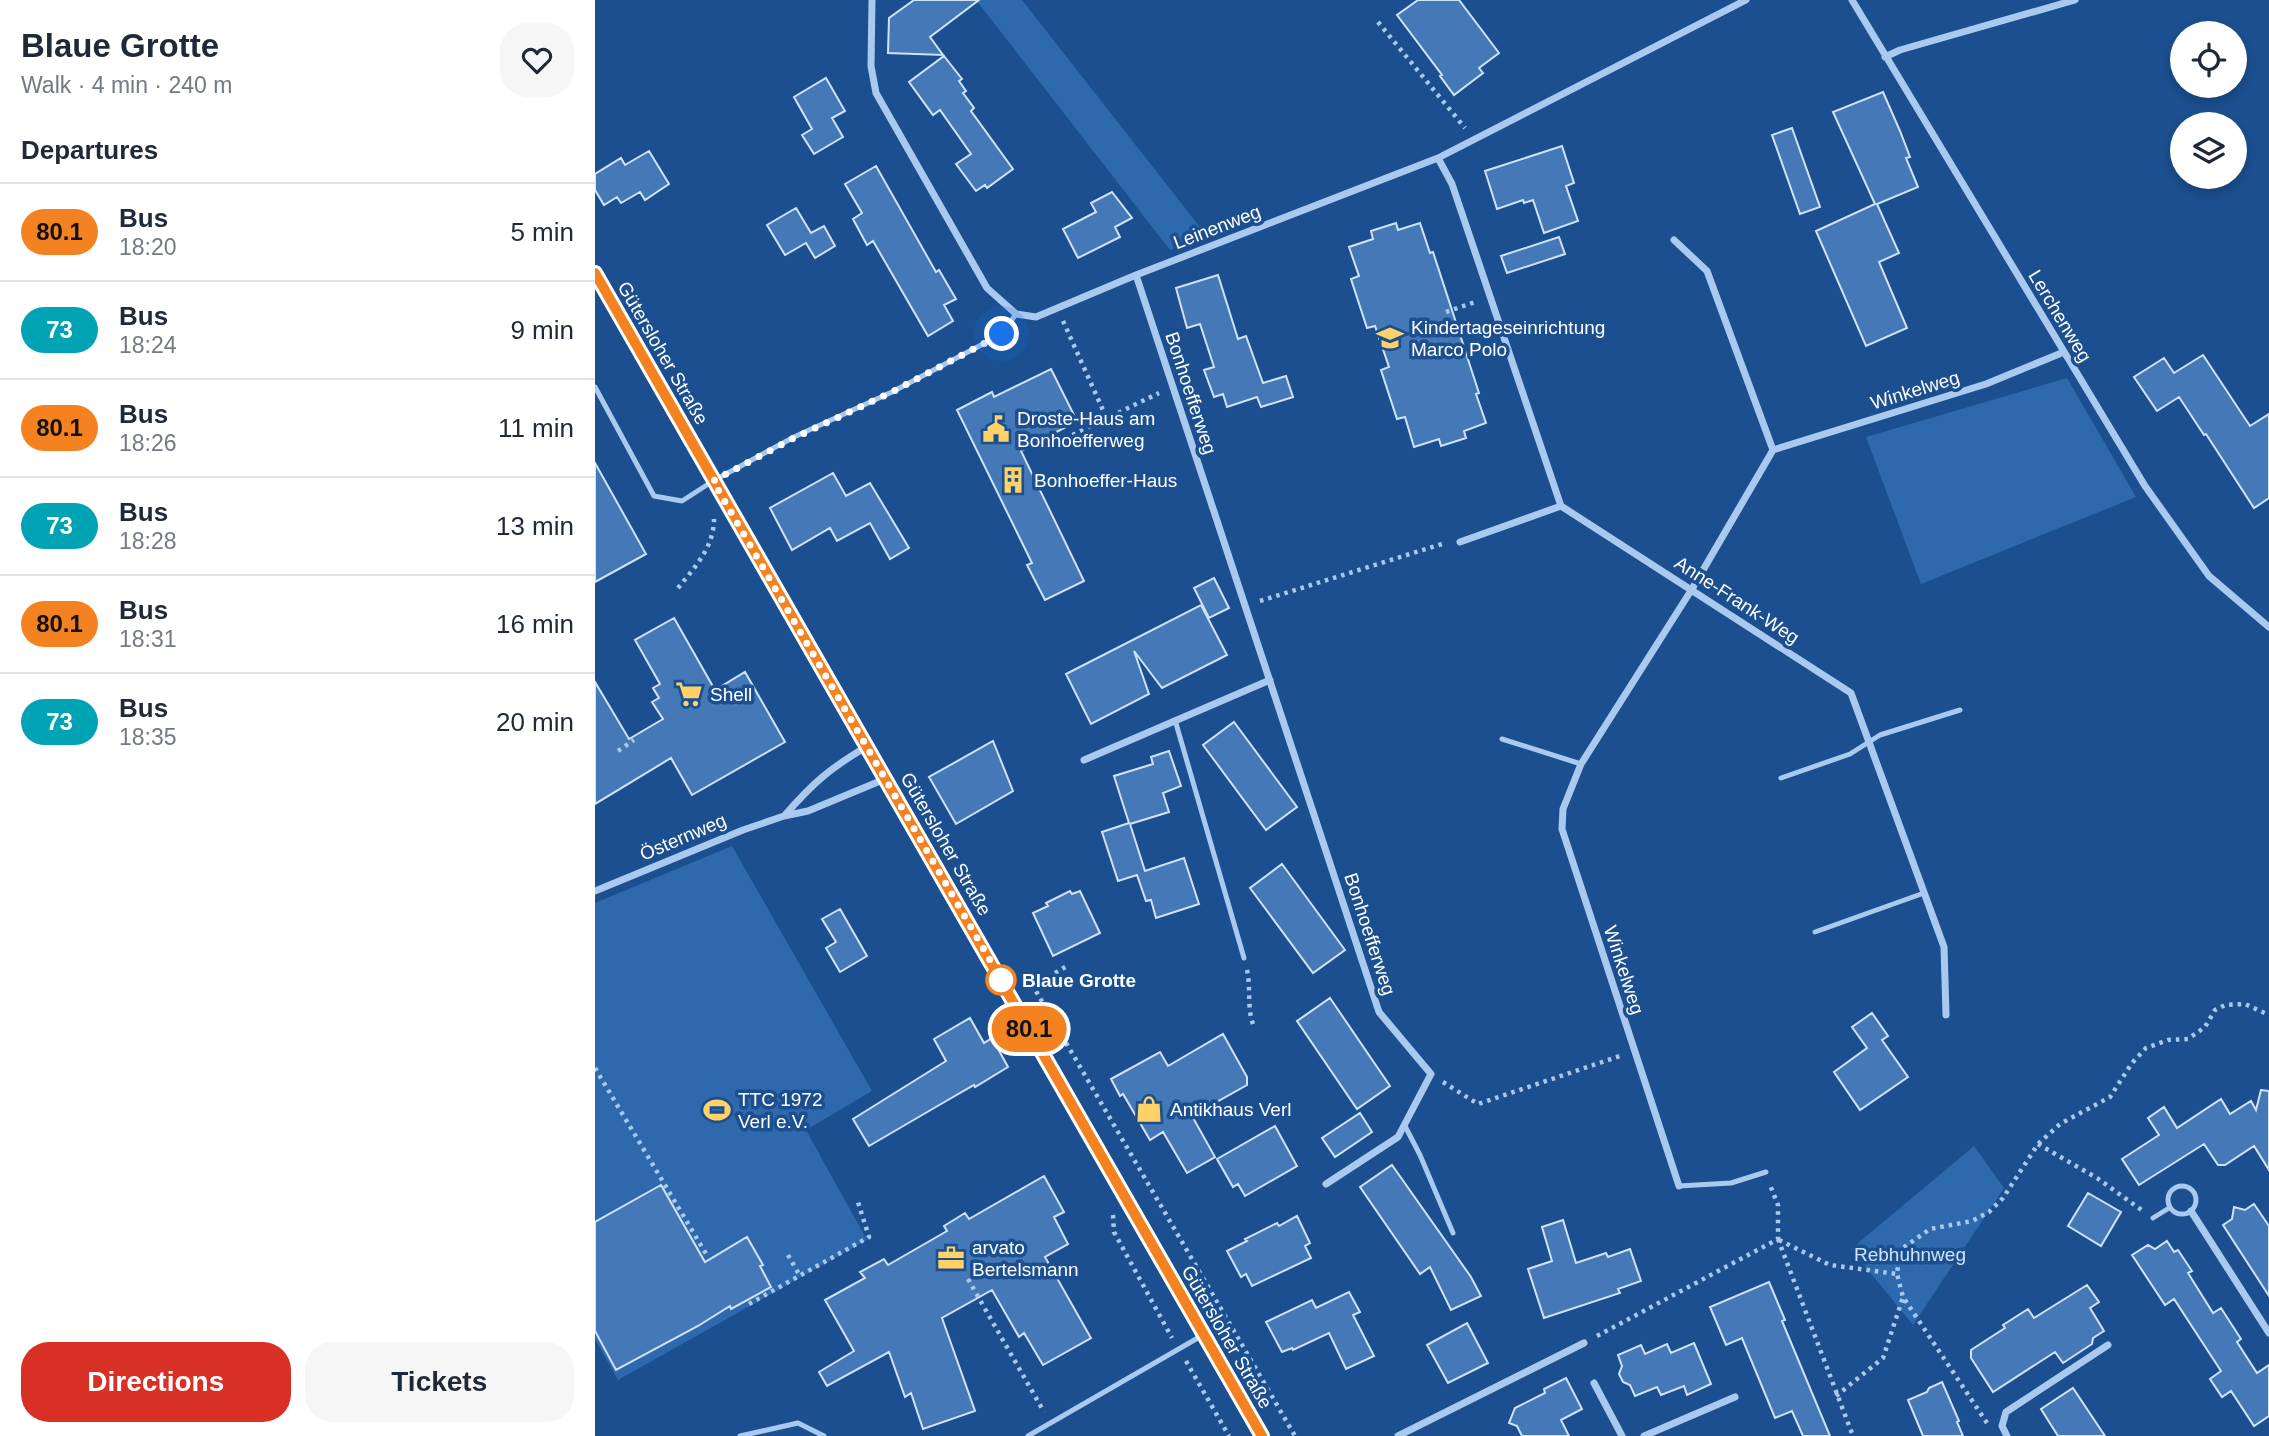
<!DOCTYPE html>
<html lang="en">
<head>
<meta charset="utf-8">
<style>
  :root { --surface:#fff; --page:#f6f6f7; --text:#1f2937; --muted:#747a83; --line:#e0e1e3; --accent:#d93025 }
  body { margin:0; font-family:Helvetica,sans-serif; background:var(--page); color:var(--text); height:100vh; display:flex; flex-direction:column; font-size:26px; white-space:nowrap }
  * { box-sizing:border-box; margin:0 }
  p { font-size:23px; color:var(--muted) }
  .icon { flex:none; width:38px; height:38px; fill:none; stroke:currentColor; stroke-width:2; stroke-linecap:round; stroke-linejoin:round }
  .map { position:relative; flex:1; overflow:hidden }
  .side { display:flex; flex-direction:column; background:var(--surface); width:595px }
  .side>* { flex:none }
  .badge { padding:0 14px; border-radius:23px; font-size:24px; line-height:46px }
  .fabs { position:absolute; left:1575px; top:21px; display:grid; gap:14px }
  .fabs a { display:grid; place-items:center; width:77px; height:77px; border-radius:50%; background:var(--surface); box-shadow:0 4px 10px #0003; font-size:35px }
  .you { position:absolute; width:35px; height:35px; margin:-18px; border:5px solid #fff; border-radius:50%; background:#1a73e8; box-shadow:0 0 0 10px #1a73e833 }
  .map>.badge { position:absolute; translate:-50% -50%; box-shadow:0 0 0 4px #fff }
  h2 { padding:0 21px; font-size:26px; line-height:63px }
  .round { display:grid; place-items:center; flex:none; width:74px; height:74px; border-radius:28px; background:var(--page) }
  .head { display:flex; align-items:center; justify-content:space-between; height:119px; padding:0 21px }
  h1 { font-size:33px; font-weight:700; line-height:52px }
  .action { display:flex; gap:14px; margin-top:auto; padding:14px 21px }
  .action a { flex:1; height:80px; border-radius:28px; background:var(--accent); color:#fff; font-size:28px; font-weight:700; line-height:80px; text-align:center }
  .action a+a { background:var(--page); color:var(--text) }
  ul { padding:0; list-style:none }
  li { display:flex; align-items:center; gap:21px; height:98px; padding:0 21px; border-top:2px solid var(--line) }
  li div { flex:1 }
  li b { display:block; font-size:26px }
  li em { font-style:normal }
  li .badge { min-width:77px; font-weight:700; text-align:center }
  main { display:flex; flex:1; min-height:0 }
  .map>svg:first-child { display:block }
  .green { fill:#2e69ad }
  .building { fill:#4478b7; stroke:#cfe3fa; stroke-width:2 }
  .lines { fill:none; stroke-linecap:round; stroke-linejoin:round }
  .path { stroke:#a9c9ee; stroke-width:4.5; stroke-dasharray:3.5 5; stroke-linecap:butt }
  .service { stroke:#a9c9ee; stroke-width:5 }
  .minor { stroke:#a9c9ee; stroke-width:7 }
  .secondary { stroke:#d6e6fa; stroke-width:14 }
  .line-casing { stroke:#fff; stroke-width:16 }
  .line { stroke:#f58220; stroke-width:10 }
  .walk { stroke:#fff; stroke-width:7; stroke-dasharray:0 12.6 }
  .stop-dot { fill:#fff; stroke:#f58220; stroke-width:3.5 }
  .labels { text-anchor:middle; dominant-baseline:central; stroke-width:7; stroke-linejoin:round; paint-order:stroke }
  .street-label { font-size:19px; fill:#fff; stroke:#1b4f8f }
  .poi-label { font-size:19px; fill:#fff; stroke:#1b4f8f; text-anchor:start }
  .stop-label { font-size:19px; font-weight:bold; fill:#fff; stroke:#1b4f8f; text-anchor:start }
  .park-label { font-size:19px; fill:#cfe3fa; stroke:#1b4f8f }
</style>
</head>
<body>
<main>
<section class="side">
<div class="head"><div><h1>Blaue Grotte</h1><p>Walk · 4 min · 240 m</p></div><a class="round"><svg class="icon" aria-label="heart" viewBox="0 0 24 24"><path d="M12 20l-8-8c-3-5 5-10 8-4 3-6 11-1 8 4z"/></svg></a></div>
<h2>Departures</h2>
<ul>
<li><span class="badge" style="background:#f58220;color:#111">80.1</span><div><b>Bus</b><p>18:20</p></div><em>5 min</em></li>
<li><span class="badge" style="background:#00a3b4;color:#fff">73</span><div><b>Bus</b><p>18:24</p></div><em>9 min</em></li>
<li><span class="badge" style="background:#f58220;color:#111">80.1</span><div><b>Bus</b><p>18:26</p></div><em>11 min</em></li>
<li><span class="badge" style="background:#00a3b4;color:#fff">73</span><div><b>Bus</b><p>18:28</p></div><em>13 min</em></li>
<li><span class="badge" style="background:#f58220;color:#111">80.1</span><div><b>Bus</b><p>18:31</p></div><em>16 min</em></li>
<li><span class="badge" style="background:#00a3b4;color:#fff">73</span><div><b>Bus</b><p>18:35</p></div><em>20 min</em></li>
</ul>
<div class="action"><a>Directions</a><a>Tickets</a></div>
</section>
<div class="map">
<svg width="1674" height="1436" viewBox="0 0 1674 1436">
  <rect width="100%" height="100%" fill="#1b4f8f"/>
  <path class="green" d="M381 0H427L612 236 575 250Z
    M1472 378 1541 497 1326 584 1271 437Z
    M137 846 277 1091 211 1130 272 1240 23 1380 0 1339V903Z
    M1379 1146 1409 1188 1318 1325 1256 1249Z"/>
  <path class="building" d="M319 0H384L335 37 348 55 293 53 294 18Z
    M823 0H864L904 53 884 68 888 73 859 95 845 76 847 75 802 15Z
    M349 56 367 79 364 81 371 91 368 93 379 108 376 111 418 169 392 188 390 185 381 191 361 164 376 154 345 110 338 115 314 82Z
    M231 78 250 111 237 118 248 137 219 154 207 135 217 129 199 97Z
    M1288 92 1305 131 1315 157 1311 158 1323 187 1282 204 1304 253 1284 262 1312 328 1271 346 1221 231 1280 204 1238 112Z
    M1197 128 1225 207 1205 214 1177 135Z
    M967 146 979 183 971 186 983 221 949 233 938 200 929 203 928 200 902 209 890 171Z
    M54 151 74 184 50 200 45 192 26 203 22 197 9 205 0 190V174L26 158 30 165Z
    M281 166 341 272 344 270 361 299 349 305 358 321 333 336 278 241 272 245 258 219 267 213 250 184Z
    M517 192 537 218 520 227 525 237 483 258 468 229 501 212 496 203Z
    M201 208 216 233 229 226 240 246 220 258 211 243 190 255 172 225Z
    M801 223 803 230 825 223 835 253 838 252 884 393 881 394 891 423 869 431 871 438 846 446 844 439 819 447 810 417 802 419 786 370 794 367 780 326 772 328 756 279 764 276 754 247 778 239 776 231Z
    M964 237 970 254 912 273 906 256Z
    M623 275 643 339 651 336 668 383 691 376 698 397 666 407 662 397 632 407 628 394 619 397 609 370 619 367 605 324 592 328 581 288Z
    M1608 355 1655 426 1674 414V498L1659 508 1611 434 1609 435 1584 397 1562 411 1539 377 1569 358 1579 373Z
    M456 369 482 421 426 451 489 581 450 600 432 565 437 563 362 410 397 392 399 397Z
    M0 463 51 554 0 582Z
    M238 473 251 496 275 483 314 548 295 559 275 523 242 541 235 528 197 550 175 508Z
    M619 578 634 608 614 618 599 588Z
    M606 605 632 655 567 688 539 651 554 694 496 724 471 674Z
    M79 618 120 690 150 672 190 742 97 795 76 758 0 804V682L34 739 68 719 57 702 64 698 58 688 65 684 40 640Z
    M639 722 702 807 671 830 608 745Z
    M398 741 418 791 361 824 334 777Z
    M574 751 586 786 568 793 574 812 535 824 550 871 589 858 604 904 561 918 556 900 551 901 542 875 523 881 507 832 534 823 519 776 558 764 556 757Z
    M687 864 750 950 718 973 655 888Z
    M475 891 477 894 485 891 505 933 458 956 438 913 453 906 451 903Z
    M245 909 272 956 245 972 231 948 241 942 227 919Z
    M735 998 795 1086 762 1109 702 1021Z
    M1277 1013 1293 1036 1287 1040 1313 1077 1265 1110 1239 1072 1272 1048 1257 1027Z
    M375 1018 389 1043 397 1038 413 1067 380 1087 379 1085 346 1104 274 1146 258 1119 351 1061 339 1039Z
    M628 1034 652 1077V1085L597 1116 620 1157 592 1173 568 1132 555 1140 528 1094 525 1096 516 1079 565 1052 573 1066Z
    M1666 1090 1674 1091V1170L1659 1146 1630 1165H1623L1609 1144 1544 1185 1527 1159 1564 1135 1553 1118 1569 1107 1582 1128 1626 1099 1635 1114 1656 1101 1661 1110Z
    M765 1113 777 1132 740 1157 727 1138Z
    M680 1126 702 1166 650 1196 643 1184 638 1187 622 1159Z
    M797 1165 876 1277 886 1296 856 1310 835 1267 825 1274 765 1187Z
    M449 1176 469 1212 459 1217 473 1244 450 1257 496 1338 448 1365 429 1333 424 1337 397 1290 347 1318 380 1411 328 1429 316 1393 310 1397 294 1352 232 1386 224 1372 259 1351 230 1300 270 1278 265 1272 289 1259 293 1265 352 1231 349 1226 370 1213 374 1219Z
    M66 1185 110 1262 152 1237 168 1265 165 1266 176 1287 136 1309 135 1306 103 1326 21 1370 0 1331V1222Z
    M1493 1193 1526 1212 1506 1246 1473 1226Z
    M1659 1204 1674 1226V1296L1628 1225 1637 1219 1639 1207 1650 1210Z
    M702 1216 715 1243 710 1246 716 1258 657 1286 651 1274 646 1277 632 1251 652 1241 650 1239 682 1223 684 1226Z
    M968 1220 981 1263 1011 1253 1013 1257 1035 1249 1046 1281 1023 1289 1025 1293 949 1318 933 1269 957 1261 947 1227Z
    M1572 1241 1579 1252 1583 1250 1597 1271 1593 1273 1618 1313 1626 1308 1646 1339 1642 1342 1662 1373 1674 1365V1416L1659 1426 1636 1391 1627 1397 1615 1379 1626 1371 1579 1299 1570 1305 1537 1255 1553 1245 1560 1249Z
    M1174 1282 1190 1320 1187 1321 1235 1436H1208L1197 1411 1180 1418 1147 1338 1131 1345 1115 1307Z
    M1492 1285 1504 1302 1495 1308 1509 1331 1498 1338 1497 1344 1468 1363 1460 1352 1398 1392 1376 1358V1350L1410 1328 1408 1325 1433 1309 1439 1318Z
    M754 1292 765 1312 758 1315 779 1356 751 1369 734 1333 698 1350 697 1348 687 1352 671 1322 717 1300 721 1308Z
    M872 1323 893 1363 853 1383 832 1345Z
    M1099 1343 1116 1384 1092 1395 1089 1386 1066 1395 1062 1387 1040 1396 1035 1385 1028 1382 1024 1374 1027 1366 1023 1355 1046 1345 1050 1354 1072 1344 1076 1353Z
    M971 1378 987 1409 966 1420 974 1436H927L922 1426 914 1423 920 1408 950 1393 949 1389Z
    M1347 1382 1364 1421 1362 1422 1368 1436H1328L1313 1400 1332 1392 1334 1388Z
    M1478 1388 1510 1436H1463L1446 1409Z"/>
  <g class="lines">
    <path class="path" d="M783 22 870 128
      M851 312 883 301
      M468 321 512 419
      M458 434 463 442 564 393
      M83 588C100 567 119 547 119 519
      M665 601 850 543
      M23 751 39 740
      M652 970C656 988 652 1009 658 1024
      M429 980 438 986 700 1436
      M438 986 472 966
      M0 1068 113 1257
      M848 1082 883 1104 1025 1056
      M1443 1144 1502 1178 1548 1211
      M518 1215 519 1232 577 1338
      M1183 1239 1258 1436
      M1184 1240 1235 1265 1302 1274
      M193 1255 205 1276
      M373 1279 449 1412
      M154 1304 274 1237 262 1199
      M1002 1336 1183 1239V1205L1175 1185
      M591 1361 634 1436
      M1241 1396 1288 1358 1308 1297
      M1392 1423 1308 1297 1302 1274 1305 1250 1335 1229 1377 1221 1394 1212 1408 1198 1443 1144 1465 1124 1515 1097 1537 1063 1551 1048 1573 1040 1593 1039 1610 1027 1620 1010 1630 1005 1650 1004 1674 1015"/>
    <path class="service" d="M0 387 59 496 87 501 118 481 199 437 297 392 407 334 421 314
      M580 720 649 958
      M907 739 986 764
      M1186 778 1255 754 1285 735 1365 710
      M1220 932 1329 893
      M810 1126 825 1155 858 1233
      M1573 1200a14 14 0 1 1 28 0a14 14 0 1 1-28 0Z
      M1084 1186 1136 1183 1171 1172
      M1558 1218 1574 1208
      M145 1436 203 1423 229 1436
      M433 1436 608 1335"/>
    <path class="minor" d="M277 0 276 66 281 93 392 288 421 314 441 317 541 275 843 158 1151 0
      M1257 0 1550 486 1614 576 1674 627
      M1290 57 1305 50 1480 0
      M843 158 857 184 966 506 1256 693 1349 947 1351 1015
      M1079 240 1112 271 1178 450 1097 589 986 764 968 809 967 829 1084 1186
      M541 275 784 1012 836 1074 803 1137 731 1184
      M1178 450 1391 384 1469 352
      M865 542 966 506
      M489 760 675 680
      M190 815C218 783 234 769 271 747
      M0 891 148 830 189 816 213 811 290 779
      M1596 1211 1674 1333
      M999 1383 1027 1436
      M803 1436 989 1343
      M1049 1436 1140 1397
      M1412 1436 1407 1426 1411 1412 1513 1345"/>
    <path class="secondary" d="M0 273 667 1436"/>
  </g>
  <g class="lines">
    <defs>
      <path id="line" d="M0 273 667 1436"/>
    </defs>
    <use href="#line" class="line-casing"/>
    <use href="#line" class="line"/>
    <path class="walk" d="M406 980 410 986 118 481 199 438 297 392 407 334"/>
  </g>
  <defs>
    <symbol id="school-bare" viewBox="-9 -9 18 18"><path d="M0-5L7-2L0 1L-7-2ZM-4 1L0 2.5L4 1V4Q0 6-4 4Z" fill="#ffd166" stroke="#1b4f8f" stroke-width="2.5" paint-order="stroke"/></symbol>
    <symbol id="civic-bare" viewBox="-9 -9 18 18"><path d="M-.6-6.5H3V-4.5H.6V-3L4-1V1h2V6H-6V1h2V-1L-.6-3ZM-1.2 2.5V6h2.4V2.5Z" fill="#ffd166" stroke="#1b4f8f" stroke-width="2.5" paint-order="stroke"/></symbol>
    <symbol id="building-bare" viewBox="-9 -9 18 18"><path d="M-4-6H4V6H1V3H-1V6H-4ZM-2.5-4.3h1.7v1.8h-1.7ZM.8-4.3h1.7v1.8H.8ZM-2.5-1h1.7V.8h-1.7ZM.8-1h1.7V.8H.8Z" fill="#ffd166" stroke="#1b4f8f" stroke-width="2.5" paint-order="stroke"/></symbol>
    <symbol id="supermarket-bare" viewBox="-9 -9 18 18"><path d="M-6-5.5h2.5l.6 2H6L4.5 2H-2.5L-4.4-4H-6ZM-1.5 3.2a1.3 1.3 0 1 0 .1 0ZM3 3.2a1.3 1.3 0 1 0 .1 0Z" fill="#ffd166" stroke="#1b4f8f" stroke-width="2.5" paint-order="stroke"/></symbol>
    <symbol id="shop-bare" viewBox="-9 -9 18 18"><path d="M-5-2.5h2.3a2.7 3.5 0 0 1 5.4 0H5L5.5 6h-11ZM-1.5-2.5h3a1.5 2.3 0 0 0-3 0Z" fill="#ffd166" stroke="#1b4f8f" stroke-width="2.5" paint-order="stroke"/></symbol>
    <symbol id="stadium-bare" viewBox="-9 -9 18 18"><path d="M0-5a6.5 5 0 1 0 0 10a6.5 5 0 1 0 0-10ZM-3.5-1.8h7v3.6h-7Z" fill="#ffd166" stroke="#1b4f8f" stroke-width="2.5" paint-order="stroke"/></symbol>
    <symbol id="office-bare" viewBox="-9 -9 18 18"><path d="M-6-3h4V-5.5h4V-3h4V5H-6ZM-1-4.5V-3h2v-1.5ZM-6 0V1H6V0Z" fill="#ffd166" stroke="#1b4f8f" stroke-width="2.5" paint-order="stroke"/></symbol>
  </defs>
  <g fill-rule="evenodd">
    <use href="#school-bare" x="776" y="319" width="38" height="38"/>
    <use href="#civic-bare" x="382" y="410" width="38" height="38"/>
    <use href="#building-bare" x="399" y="461" width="38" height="38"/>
    <use href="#supermarket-bare" x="75" y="675" width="38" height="38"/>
    <use href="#shop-bare" x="535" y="1090" width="38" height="38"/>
    <use href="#stadium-bare" x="103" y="1091" width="38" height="38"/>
    <use href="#office-bare" x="337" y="1239" width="38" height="38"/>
  </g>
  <circle class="stop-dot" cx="406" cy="980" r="14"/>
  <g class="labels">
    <g class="street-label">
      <text transform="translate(622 227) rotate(-21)">Leinenweg</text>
      <text transform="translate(1465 316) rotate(59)">Lerchenweg</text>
      <text transform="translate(68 353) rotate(60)">Gütersloher Straße</text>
      <text transform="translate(1320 390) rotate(-17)">Winkelweg</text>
      <text transform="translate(596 393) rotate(72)">Bonhoefferweg</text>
      <text transform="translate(1142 600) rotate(33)">Anne-Frank-Weg</text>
      <text transform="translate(88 837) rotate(-23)">Östernweg</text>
      <text transform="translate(351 844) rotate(60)">Gütersloher Straße</text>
      <text transform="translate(775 934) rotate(72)">Bonhoefferweg</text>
      <text transform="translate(1029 970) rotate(72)">Winkelweg</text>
      <text transform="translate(632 1337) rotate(60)">Gütersloher Straße</text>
    </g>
    <g class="poi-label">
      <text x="816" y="327">Kindertageseinrichtung<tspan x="816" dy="22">Marco Polo</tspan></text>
      <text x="422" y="418">Droste-Haus am<tspan x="422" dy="22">Bonhoefferweg</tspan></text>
      <text x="439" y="480">Bonhoeffer-Haus</text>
      <text x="115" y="694">Shell</text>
      <text x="143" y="1099">TTC 1972<tspan x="143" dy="22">Verl e.V.</tspan></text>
      <text x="575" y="1109">Antikhaus Verl</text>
      <text x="377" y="1247">arvato<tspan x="377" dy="22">Bertelsmann</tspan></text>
    </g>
    <g class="stop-label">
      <text x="427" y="980">Blaue Grotte</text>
    </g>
    <g class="park-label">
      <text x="1315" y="1254">Rebhuhnweg</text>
    </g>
  </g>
</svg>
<div class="fabs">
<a><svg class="icon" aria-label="locate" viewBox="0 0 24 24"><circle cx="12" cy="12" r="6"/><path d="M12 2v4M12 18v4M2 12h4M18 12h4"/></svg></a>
<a><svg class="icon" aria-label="layers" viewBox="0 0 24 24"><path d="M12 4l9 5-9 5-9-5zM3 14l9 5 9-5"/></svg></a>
</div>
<div class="you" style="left:407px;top:334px"></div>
<b class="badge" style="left:434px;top:1029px;background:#f58220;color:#111">80.1</b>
</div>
</main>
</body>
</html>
